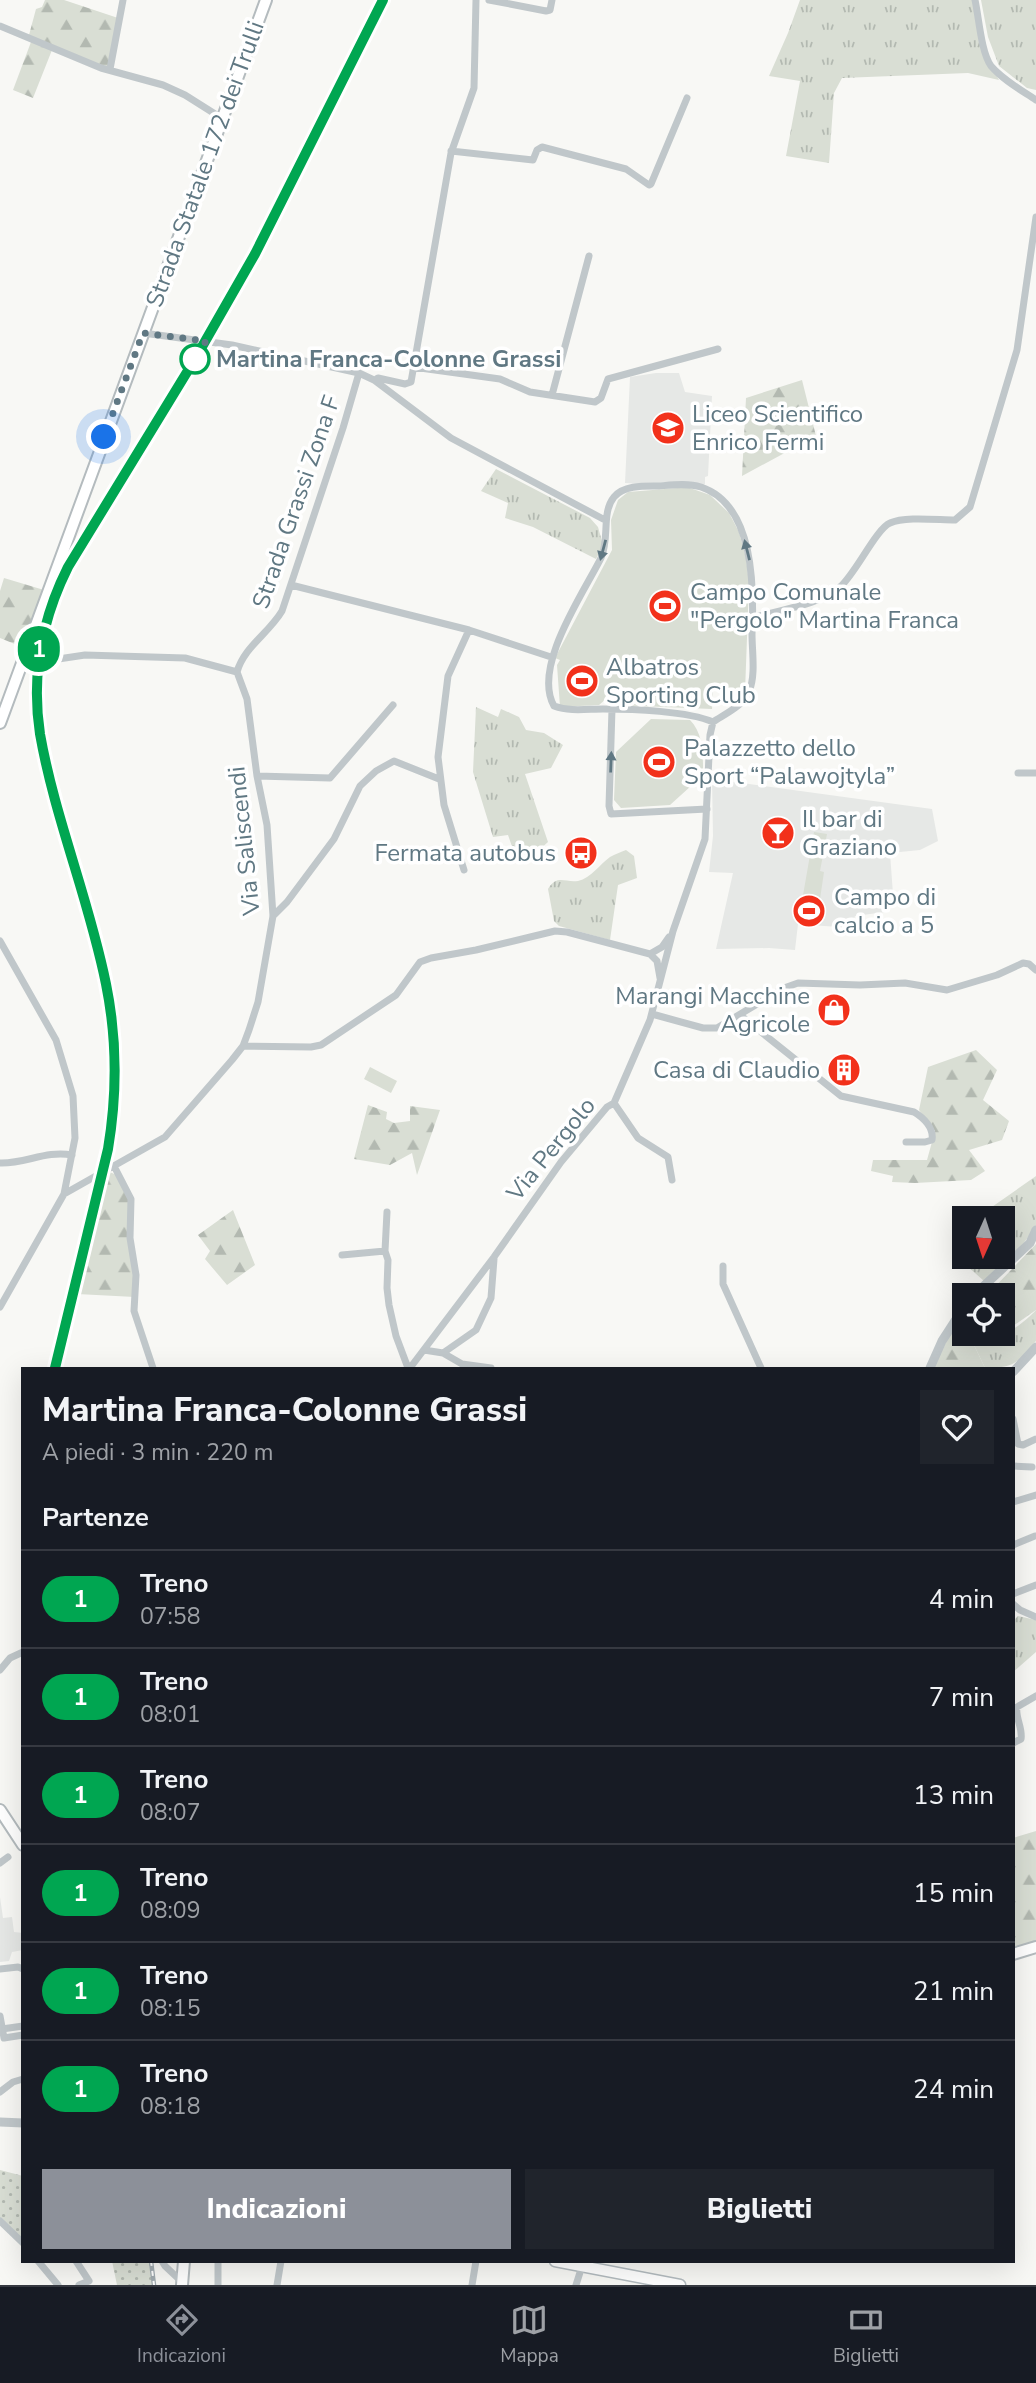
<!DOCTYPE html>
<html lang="it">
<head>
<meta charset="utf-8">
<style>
  :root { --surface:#171b24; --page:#20242c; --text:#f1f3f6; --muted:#9ea1a6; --line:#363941; --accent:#8c9099 }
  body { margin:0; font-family:"Nunito Sans",sans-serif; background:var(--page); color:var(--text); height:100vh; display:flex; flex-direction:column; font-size:26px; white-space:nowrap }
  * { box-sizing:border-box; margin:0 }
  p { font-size:23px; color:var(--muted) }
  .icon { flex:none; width:38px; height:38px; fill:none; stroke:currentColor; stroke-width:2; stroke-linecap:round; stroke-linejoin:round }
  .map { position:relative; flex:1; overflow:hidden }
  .panel { position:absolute; left:21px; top:1367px; width:994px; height:896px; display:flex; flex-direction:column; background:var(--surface); border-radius:0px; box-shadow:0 7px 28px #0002 }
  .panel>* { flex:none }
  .badge { padding:0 14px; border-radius:23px; font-size:24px; line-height:46px }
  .needle { width:46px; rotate:183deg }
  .fabs { position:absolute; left:952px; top:1206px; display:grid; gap:14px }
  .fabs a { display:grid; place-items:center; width:63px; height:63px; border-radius:0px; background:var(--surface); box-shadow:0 7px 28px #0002; font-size:35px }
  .you { position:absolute; width:35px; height:35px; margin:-18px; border:5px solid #fff; border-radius:50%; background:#1a73e8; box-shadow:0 0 0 10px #1a73e833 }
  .map>.badge { position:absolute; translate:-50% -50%; box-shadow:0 0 0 4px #fff }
  h2 { padding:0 21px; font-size:26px; line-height:63px }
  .round { display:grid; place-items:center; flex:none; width:74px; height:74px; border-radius:0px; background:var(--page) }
  .head { display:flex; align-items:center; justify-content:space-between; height:119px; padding:0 21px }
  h1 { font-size:33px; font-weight:800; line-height:52px }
  .primary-button { display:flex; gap:14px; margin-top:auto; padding:14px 21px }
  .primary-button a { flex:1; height:80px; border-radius:0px; background:var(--accent); color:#fff; font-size:28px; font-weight:800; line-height:80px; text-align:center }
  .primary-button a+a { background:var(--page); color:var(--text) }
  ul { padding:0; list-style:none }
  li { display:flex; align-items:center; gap:21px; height:98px; padding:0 21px; border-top:2px solid var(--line) }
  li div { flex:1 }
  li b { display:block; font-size:26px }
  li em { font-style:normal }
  li .badge { min-width:77px; font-weight:700; text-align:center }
  .tabs { display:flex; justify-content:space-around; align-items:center; height:98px; border-top:2px solid var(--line); background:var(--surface); font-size:19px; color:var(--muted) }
  .tabs a { display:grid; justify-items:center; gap:4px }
  .tabs .current { color:var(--accent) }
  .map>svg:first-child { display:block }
  .built { fill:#e6e8e6 }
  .grass { fill:url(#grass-tufts); fill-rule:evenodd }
  .forest { fill:url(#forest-firs) }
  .park { fill:url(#park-dots) }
  .pitch { fill:#d9ded4 }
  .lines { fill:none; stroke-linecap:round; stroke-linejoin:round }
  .secondary-casing { stroke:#b3bbbf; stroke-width:13 }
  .primary-casing { stroke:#b4bbbe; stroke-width:14 }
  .minor { stroke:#c0c7ca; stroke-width:7 }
  .tertiary { stroke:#c0c7ca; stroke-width:9 }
  .secondary { stroke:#fff; stroke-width:10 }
  .primary { stroke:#fff; stroke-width:10 }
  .rail-casing { stroke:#a1abb0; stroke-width:4.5 }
  .rail { stroke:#fff; stroke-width:2; stroke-dasharray:5; stroke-linecap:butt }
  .minor-bridge { stroke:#c0c7ca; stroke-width:7 }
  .oneway { fill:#607883 }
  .line-casing { stroke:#fff; stroke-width:16 }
  .line { stroke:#00a651; stroke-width:10 }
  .walk { stroke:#607883; stroke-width:7; stroke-dasharray:0 12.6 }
  .stop-dot { fill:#fff; stroke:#00a651; stroke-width:3.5 }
  .labels { text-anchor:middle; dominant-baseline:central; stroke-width:7; stroke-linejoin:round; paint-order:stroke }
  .street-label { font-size:24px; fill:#607883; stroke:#fff }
  .stop-label { font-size:24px; font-weight:bold; fill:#607883; stroke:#fff; text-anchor:start }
  .poi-label { font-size:24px; fill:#607883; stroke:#fff; text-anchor:start }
</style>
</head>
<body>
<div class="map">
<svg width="1036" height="2285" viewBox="0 0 1036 2285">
  <defs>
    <pattern id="grass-tufts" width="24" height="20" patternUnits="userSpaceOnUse" patternTransform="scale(1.75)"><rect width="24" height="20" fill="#d9ded4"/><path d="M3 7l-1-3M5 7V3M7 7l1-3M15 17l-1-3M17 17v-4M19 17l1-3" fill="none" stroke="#b3b9b1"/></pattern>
    <pattern id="forest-firs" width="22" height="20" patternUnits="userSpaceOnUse" patternTransform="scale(1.75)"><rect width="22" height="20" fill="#d9ded4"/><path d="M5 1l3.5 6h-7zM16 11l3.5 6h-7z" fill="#b3b9b1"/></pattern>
    <pattern id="park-dots" width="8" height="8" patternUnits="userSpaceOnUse" patternTransform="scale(1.75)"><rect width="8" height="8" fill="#d9ded4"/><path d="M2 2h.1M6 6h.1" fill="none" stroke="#b3b9b1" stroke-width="1.8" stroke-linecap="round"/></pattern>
  </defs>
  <rect width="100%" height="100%" fill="#f8f8f5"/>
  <path class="built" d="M235 286 242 287 157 433 96 526 91 524 162 407 159 404 183 363 187 364Z
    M656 373H679L685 392 712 396 708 476 705 477V484L701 487 625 483 630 377Z
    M712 779 932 809 938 841 920 850 890 853 894 908 885 909V912L855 916 851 928 798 924 795 950 769 948 716 949 733 873 709 872 713 836Z
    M0 1897 3 1918 12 1917 14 1932 23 1933V1950L12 1952 9 1961 0 1962Z"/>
  <path class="grass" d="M800 0H973L984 53 999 80 968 73 842 78 834 93 829 163 786 156 800 81 769 76 788 33Z
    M981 0H1036V90L1027 88 999 66 988 37Z
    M496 469 590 518 598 527 603 545 596 559 533 527 505 518 508 503 481 491Z
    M476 707 498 717 501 709 519 717 526 730 544 733 563 745 551 768 525 774 548 842 538 851 516 858 508 835 493 837 473 772Z
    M626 850 634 856 637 878 618 885 610 940 559 926 554 921 548 889C557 874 565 883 578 881 591 878 600 864 610 857 615 854 621 852 626 850Z
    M1036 1176V1227L1019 1249 984 1281 957 1257 962 1253V1214L989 1209ZM964 1218H1003V1256H964Z
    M1036 1310V1341C1016 1363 1016 1368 985 1368L974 1345C979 1329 991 1337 1003 1334 1013 1331 1029 1318 1036 1310Z
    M1018 1616 1036 1620V1652L1013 1672V1621Z"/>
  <path class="forest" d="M45 0H64L118 18 108 67 52 50 33 98 13 90 31 42 29 35 36 9 42 7Z
    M802 380 816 436 742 476 746 398Z
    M4 578 44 590 22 647 0 638V591Z
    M976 1050 997 1070 983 1100 1009 1121 1002 1140 969 1150 985 1171 971 1180 915 1183 892 1182 893 1176 871 1171 873 1160H927L935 1131 919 1110 928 1067Z
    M368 1105 387 1112 386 1119 394 1123 410 1121V1106L440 1110 417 1175 412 1153 390 1165 354 1159Z
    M107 1171 117 1175 129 1194 135 1297 77 1294Z
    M233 1210 255 1265 227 1285 205 1259 210 1251 198 1235Z
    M1036 1244V1310L1003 1333V1295H987Z
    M964 1318V1334H984L978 1337 974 1345 985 1368H933L953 1329Z
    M1036 1831V1945L1013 1951V1838Z"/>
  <path class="park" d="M0 2170 23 2176V2242L0 2220Z
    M112 2261H150L153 2285H117Z"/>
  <path class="pitch" d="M677 488H690L710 495 729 513 739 532 746 558 749 583 745 692 713 691 712 709 616 705 606 699 599 705 560 707 557 665 560 660 555 658 612 550 611 520 618 500 628 492Z
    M651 719 690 720C703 733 703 753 703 771L700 774 702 776 670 805 621 808 614 800 616 752Z
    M814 832 827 834 820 871 824 872 816 926 798 924Z
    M370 1067 397 1081 391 1093 364 1079Z"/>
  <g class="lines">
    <defs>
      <path id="secondary" d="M555 2261 680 2285"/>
      <path id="primary" d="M0 723 266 0
        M0 1810 23 1845
        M1013 1954 1036 1947
        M182 2285 184 2261"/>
    </defs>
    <use href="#secondary" class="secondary-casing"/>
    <use href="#primary" class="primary-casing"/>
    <path class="minor" d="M489 0 546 11 550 10 552 0
      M975 0C979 18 981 52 991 66 1003 80 1021 90 1036 100
      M0 26 101 68 163 85 185 95 223 119
      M110 69 123 0
      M451 151 533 160 537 150 542 147 626 169 649 185 651 184 687 98
      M143 333 232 345 359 373 374 380 451 438 605 520
      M413 367 500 379 530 392 595 402 601 398 608 379 718 349
      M375 380 378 378 405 384 411 382 451 153 474 88 476 0
      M552 395 589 256
      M291 585 469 630 551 657
      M753 618C781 609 817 606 840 587 856 573 876 529 890 523 905 516 938 520 955 520L970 507 1017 350 1036 217
      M34 660 32 658 39 634 38 624
      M45 661 85 655 185 658 237 672
      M237 672C244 647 269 633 282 611L343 428 359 373
      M612 709 609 806 611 814 707 809
      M1018 773H1036
      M257 776 330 778 393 705
      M464 870 444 805 438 757 448 676 469 630
      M273 916 287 902 334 839 360 786 376 771 394 761 439 779
      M0 941 56 1040 73 1096 75 1138 64 1194 0 1307
      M650 954 657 961 660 978
      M652 1014 703 1028H717L784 988 798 983 860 985 905 983 947 990 997 975 1023 963 1029 964 1036 970
      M740 1015 841 1096 914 1112C924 1118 934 1128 932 1140L925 1142H906
      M243 1046 311 1047 321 1045 396 995 420 962 431 958 476 950 555 931 567 932 650 954 662 947 669 937
      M614 1103 638 1138 668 1157 672 1180
      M0 1163C25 1164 46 1150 72 1155
      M114 1166 131 1199 130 1238 136 1275 134 1311 153 1368
      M64 1194 165 1137 232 1060 243 1046 249 1030 258 1002 273 916 267 825 257 776 247 699 237 672
      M387 1212 385 1251 388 1260 387 1288 389 1305 396 1336 408 1368
      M342 1255 385 1251
      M723 1266V1284L761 1368
      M424 1350 443 1353 462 1364 491 1368
      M443 1353 476 1330 491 1298 494 1259
      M410 1368 494 1257 561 1162 607 1107 614 1103 650 1020 673 931 705 839 710 735 713 722C725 714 743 706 749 692 756 675 752 652 752 634 754 589 755 505 701 487 688 483 672 485 659 486 644 486 624 485 614 497 601 513 610 539 601 558 583 594 532 667 554 706 570 712 587 709 603 709 632 709 688 711 713 722
      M1013 1419 1018 1444 1023 1445 1036 1439
      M1013 1466 1032 1467
      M1013 1502 1036 1495
      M1013 1545 1035 1536
      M1013 1594 1036 1585
      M1013 1604 1020 1610 1036 1617
      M0 1670 10 1658 23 1652
      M1013 1743 1021 1739C1023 1728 1015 1718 1017 1707L1036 1696
      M0 1863 8 1857
      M0 1969 18 1967 23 1969
      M0 2016 4 2038
      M2 2029 23 2026
      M4 2038 23 2035
      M0 2092 13 2082 23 2079
      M0 2221 23 2243
      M38 2261 58 2285
      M76 2261 89 2281 79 2285
      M162 2261 165 2266 182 2282
      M218 2261V2285
      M277 2285 281 2261
      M472 2285 476 2261
      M576 2285 582 2266"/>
    <path class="tertiary" d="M974 1295 1030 1243 1036 1230
      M930 1368 942 1341 964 1307
      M1013 1372 1036 1347
      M0 2122 23 2123"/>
    <use href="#secondary" class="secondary"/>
    <use href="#primary" class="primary"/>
    <defs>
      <path id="rail" d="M55 1368 108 1149C117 1096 117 1039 106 985 95 926 75 868 59 810 47 765 34 721 37 674 39 637 51 601 68 567L243 276 285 198 383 0
        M151 2261 154 2285"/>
    </defs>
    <use href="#rail" class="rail-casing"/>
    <use href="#rail" class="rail"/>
    <path class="minor-bridge" d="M34 660 45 661"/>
  </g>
  <defs><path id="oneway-solid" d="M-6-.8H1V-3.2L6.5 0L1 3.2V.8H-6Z" transform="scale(1.75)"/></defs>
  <g class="oneway">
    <use href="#oneway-solid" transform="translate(603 550) rotate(105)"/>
    <use href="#oneway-solid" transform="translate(747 550) rotate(-104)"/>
    <use href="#oneway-solid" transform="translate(611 762) rotate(-88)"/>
  </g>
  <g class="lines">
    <defs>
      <path id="line" d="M55 1368 108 1149C117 1095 117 1038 106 984 89 899 55 819 40 734 31 675 41 621 68 567L195 359 255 254 383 0"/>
    </defs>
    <use href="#line" class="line-casing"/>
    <use href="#line" class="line"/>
    <path class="walk" d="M104 437 143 333 206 341 195 359"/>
  </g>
  <defs>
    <symbol id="school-disc" viewBox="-11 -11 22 22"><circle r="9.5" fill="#f2311b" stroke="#fff"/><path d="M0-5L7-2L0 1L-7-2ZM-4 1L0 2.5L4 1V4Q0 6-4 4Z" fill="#fff"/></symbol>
    <symbol id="stadium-disc" viewBox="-11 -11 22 22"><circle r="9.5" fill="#f2311b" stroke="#fff"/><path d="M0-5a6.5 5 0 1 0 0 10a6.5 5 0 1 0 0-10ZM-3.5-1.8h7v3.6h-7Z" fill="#fff"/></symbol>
    <symbol id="bar-disc" viewBox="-11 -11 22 22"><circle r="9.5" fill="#f2311b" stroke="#fff"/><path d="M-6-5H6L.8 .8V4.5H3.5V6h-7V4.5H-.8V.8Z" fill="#fff"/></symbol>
    <symbol id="bus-disc" viewBox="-11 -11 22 22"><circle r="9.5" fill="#f2311b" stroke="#fff"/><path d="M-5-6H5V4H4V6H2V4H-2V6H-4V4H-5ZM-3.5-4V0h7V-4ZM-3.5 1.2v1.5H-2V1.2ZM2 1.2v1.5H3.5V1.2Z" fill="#fff"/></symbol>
    <symbol id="shop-disc" viewBox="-11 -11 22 22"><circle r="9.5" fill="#f2311b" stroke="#fff"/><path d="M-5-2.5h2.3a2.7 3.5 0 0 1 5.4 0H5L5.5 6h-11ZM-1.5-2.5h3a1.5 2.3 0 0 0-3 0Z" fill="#fff"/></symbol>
    <symbol id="building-disc" viewBox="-11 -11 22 22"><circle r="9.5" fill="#f2311b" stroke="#fff"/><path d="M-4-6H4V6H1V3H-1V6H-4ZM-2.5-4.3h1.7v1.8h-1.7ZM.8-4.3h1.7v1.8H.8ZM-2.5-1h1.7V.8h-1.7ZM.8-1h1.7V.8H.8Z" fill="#fff"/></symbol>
  </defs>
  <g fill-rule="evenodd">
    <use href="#school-disc" x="649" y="409" width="38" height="38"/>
    <use href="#stadium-disc" x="646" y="587" width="38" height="38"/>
    <use href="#stadium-disc" x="563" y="662" width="38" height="38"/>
    <use href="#stadium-disc" x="640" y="743" width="38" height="38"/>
    <use href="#bar-disc" x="759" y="814" width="38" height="38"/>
    <use href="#bus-disc" x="562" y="834" width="38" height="38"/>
    <use href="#stadium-disc" x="790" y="892" width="38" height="38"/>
    <use href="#shop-disc" x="815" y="991" width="38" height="38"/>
    <use href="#building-disc" x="825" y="1051" width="38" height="38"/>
  </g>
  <circle class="stop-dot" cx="195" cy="359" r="14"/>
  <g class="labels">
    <g class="street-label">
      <text transform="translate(205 164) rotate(-70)">Strada Statale 172 dei Trulli</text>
      <text transform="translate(296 502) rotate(-71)">Strada Grassi Zona F</text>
      <text transform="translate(244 841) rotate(-96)">Via Saliscendi</text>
      <text transform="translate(551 1149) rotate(-51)">Via Pergolo</text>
    </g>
    <g class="stop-label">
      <text x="216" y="359">Martina Franca-Colonne Grassi</text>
    </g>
    <g class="poi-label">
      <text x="692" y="414">Liceo Scientifico<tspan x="692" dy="28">Enrico Fermi</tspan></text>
      <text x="690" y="592">Campo Comunale<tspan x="690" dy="28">"Pergolo" Martina Franca</tspan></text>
      <text x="606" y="667">Albatros<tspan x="606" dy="28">Sporting Club</tspan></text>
      <text x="684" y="748">Palazzetto dello<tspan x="684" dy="28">Sport “Palawojtyla”</tspan></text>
      <text x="802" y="819">Il bar di<tspan x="802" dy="28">Graziano</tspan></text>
      <text x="556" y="853" text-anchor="end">Fermata autobus</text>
      <text x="834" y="897">Campo di<tspan x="834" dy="28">calcio a 5</tspan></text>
      <text x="810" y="996" text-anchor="end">Marangi Macchine<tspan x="810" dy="28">Agricole</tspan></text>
      <text x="820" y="1070" text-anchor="end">Casa di Claudio</text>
    </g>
  </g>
</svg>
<div class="fabs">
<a><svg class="needle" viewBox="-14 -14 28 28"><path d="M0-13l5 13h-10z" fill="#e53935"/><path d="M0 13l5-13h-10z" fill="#9ea1a6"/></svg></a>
<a><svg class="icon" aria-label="locate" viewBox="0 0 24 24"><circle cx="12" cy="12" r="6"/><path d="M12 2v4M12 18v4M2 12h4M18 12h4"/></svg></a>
</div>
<div class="you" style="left:104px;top:437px"></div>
<b class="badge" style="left:39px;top:649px;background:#00a651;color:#fff">1</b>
<section class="panel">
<div class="head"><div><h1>Martina Franca-Colonne Grassi</h1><p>A piedi · 3 min · 220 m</p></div><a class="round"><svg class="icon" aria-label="heart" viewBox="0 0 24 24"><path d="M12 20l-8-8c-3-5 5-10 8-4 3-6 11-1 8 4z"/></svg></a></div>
<h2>Partenze</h2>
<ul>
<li><span class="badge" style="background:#00a651;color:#fff">1</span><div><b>Treno</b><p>07:58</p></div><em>4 min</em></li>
<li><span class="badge" style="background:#00a651;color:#fff">1</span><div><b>Treno</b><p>08:01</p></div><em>7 min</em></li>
<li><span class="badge" style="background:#00a651;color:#fff">1</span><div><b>Treno</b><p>08:07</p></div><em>13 min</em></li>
<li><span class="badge" style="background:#00a651;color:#fff">1</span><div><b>Treno</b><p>08:09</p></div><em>15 min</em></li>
<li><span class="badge" style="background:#00a651;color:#fff">1</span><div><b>Treno</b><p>08:15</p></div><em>21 min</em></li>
<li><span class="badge" style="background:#00a651;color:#fff">1</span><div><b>Treno</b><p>08:18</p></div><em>24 min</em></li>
</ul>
<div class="primary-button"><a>Indicazioni</a><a>Biglietti</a></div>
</section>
</div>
<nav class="tabs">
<a class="current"><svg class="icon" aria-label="directions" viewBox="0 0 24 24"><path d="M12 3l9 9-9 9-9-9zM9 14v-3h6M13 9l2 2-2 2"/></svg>Indicazioni</a>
<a><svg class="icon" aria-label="map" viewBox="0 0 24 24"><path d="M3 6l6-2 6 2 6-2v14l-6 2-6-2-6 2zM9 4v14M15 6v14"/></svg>Mappa</a>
<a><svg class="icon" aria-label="tickets" viewBox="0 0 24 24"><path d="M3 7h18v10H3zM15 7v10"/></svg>Biglietti</a>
</nav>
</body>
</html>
